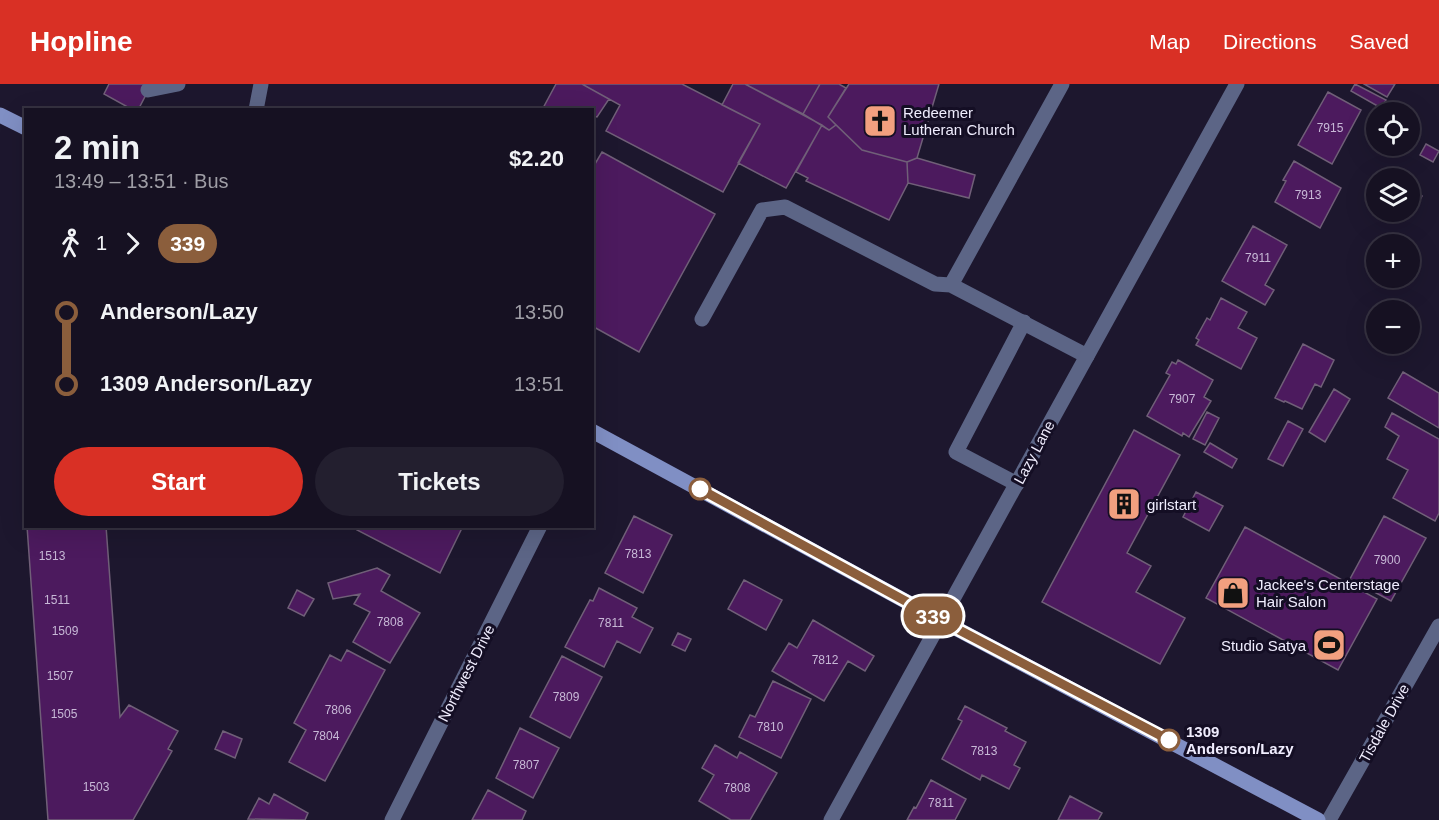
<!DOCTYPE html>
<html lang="en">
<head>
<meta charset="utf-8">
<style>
  :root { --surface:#161122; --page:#231f2f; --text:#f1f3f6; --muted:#9e9da5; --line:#353140; --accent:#d93025 }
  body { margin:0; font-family:Helvetica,sans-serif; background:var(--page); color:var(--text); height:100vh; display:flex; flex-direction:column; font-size:22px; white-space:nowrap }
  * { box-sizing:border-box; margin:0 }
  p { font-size:20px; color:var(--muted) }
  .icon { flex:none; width:33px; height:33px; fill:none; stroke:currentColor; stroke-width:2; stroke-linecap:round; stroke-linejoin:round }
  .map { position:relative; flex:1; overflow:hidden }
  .side { position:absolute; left:24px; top:24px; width:570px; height:420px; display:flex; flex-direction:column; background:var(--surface); border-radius:0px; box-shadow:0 6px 24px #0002,0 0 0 2px var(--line) }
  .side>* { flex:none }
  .badge { padding:0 12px; border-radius:20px; font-size:21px; line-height:39px }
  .tools { position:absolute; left:1366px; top:18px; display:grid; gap:12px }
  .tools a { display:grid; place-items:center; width:54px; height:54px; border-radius:50%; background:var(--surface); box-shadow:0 6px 24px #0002,0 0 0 2px var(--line); font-size:30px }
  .map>.badge { position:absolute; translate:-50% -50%; box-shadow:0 0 0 3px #fff }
  .legs { display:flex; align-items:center; gap:9px; height:66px; padding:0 30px; font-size:20px }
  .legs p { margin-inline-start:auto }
  .overview { display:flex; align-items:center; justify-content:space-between; height:102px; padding:0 30px }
  h1 { font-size:33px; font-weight:700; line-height:45px }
  .primary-button { display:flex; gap:12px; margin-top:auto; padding:12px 30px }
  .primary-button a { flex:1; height:69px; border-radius:36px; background:var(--accent); color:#fff; font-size:24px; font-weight:700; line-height:69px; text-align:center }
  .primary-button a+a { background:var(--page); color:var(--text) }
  ul { padding:0 30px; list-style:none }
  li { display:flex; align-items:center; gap:21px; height:72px; font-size:22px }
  li i { display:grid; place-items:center; width:9px; height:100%; margin:0 8px; background:currentColor }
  li i::after { content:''; width:15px; height:15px; margin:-8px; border:4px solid; border-radius:50%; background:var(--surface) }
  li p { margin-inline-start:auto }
  li:first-child i { background:linear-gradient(#0000 50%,currentColor 0) }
  li:last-child i { background:linear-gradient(currentColor 50%,#0000 0) }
  header { display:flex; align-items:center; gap:36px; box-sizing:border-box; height:84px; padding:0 30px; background:var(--accent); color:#fff }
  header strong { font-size:28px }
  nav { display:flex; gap:33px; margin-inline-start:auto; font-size:21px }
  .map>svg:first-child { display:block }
  .building { fill:#4c1a5e; stroke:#705f78; stroke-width:1.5 }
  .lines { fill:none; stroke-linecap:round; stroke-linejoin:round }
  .service { stroke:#5c6586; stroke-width:15 }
  .minor { stroke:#5c6586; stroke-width:15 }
  .tertiary { stroke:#5c6586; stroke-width:15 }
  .secondary { stroke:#808fc4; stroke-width:15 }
  .line-1-casing { stroke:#fff; stroke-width:14 }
  .line-1 { stroke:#8b5e3c; stroke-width:9 }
  .stop-1-dot { fill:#fff; stroke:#8b5e3c; stroke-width:3 }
  .labels { text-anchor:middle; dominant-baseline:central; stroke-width:6; stroke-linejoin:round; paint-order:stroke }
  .number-label { font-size:12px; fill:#c7b8d6 }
  .poi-label { font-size:15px; fill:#f0edfe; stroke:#140e24; text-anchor:start }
  .street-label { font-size:15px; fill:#f0edfe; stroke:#140e24 }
  .stop-label { font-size:15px; font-weight:bold; fill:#f0edfe; stroke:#140e24; text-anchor:start }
</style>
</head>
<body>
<header>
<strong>Hopline</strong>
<nav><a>Map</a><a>Directions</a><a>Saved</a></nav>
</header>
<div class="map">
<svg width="1439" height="736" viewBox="0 0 1439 736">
  <rect width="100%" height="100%" fill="#1d172e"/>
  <path class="building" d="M109 0H149L151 1 138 26H133L104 10Z
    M556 0H582L609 15 597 33 592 32V26H542Z
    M582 0H682L760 40 723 108 606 47 620 21Z
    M733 0H745L822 41 786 104 738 79 760 40 722 21Z
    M745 0H820L803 30Z
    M820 0H839L846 4 828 33 836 41 829 46 803 30Z
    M849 0H939L917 74 907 78 862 66 828 33Z
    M1355 0 1386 16 1381 24 1351 7Z
    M1364 0H1395L1387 13Z
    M1328 8 1361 26 1332 80 1298 61Z
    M822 41 829 46 836 41 862 66 907 78 908 99 889 136 806 97 808 94 796 88Z
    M1426 60 1439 67 1433 78 1420 71Z
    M602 68 715 130 639 268 592 242V85Z
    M917 74 975 91 969 114 908 99 907 78Z
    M1294 77 1341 104 1320 144 1275 118 1286 97 1283 96Z
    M1410 104 1422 112 1414 127 1410 125Z
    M1253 142 1287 161 1265 201 1274 206 1265 221 1222 197Z
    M1221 214 1247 228 1238 244 1257 254 1241 285 1196 261 1199 256 1196 254 1207 234 1210 236Z
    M1303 260 1334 276 1321 303 1315 300 1302 325 1285 317 1284 318 1275 314Z
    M1178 276 1213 296 1204 313 1211 317 1189 353 1183 349 1182 352 1147 332 1170 291 1166 289 1172 278 1176 280Z
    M1403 288 1439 309V344L1388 314Z
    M1334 305 1350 315 1325 358 1309 348Z
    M1207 328 1219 334 1205 361 1193 355Z
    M1392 329 1439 355V429L1435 437 1393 414 1408 386 1387 375 1399 352 1385 343Z
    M1288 337 1303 345 1283 382 1268 375Z
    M1134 346 1180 371 1127 469 1151 482 1136 508 1185 534 1160 580 1042 518Z
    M1210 359 1237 375 1232 384 1204 368Z
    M1196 408 1223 422 1209 447 1183 433Z
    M634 432 672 451 643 509 605 489Z
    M1384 432 1426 454 1391 517 1350 495Z
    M27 442H106L120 633 129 621 178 647 168 665 172 667 133 736H48Z
    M359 442H463L440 489 357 446Z
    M1245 443 1377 515 1338 586 1206 514Z
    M377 484 390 491 381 507 420 529 390 579 353 558 370 528 354 520 360 510 333 515 328 499Z
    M744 496 782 516 766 546 728 525Z
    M599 504 637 524 632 533 653 544 640 569 617 557 604 583 565 563 590 516 593 517Z
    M297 506 314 515 304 532 288 524Z
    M813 536 874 572 865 587 848 577 824 617 772 587 789 559 797 564Z
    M678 549 691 555 685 567 672 561Z
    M347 566 385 586 325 697 289 678 306 646 294 639 330 571 341 577Z
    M562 572 602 593 570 654 530 633Z
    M773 597 811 615 781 674 739 653 750 631 755 633Z
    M965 622 1007 644 1005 647 1026 658 1014 681 1020 684 1009 705 982 691 980 696 942 675 962 637 958 635Z
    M520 644 559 664 533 714 496 694Z
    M223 647 242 655 235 674 215 665Z
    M715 661 737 674 740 668 777 689 750 736H731L699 717 714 691 702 684Z
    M931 696 966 715 955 736H907L914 723 916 724Z
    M488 706 526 727 522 736H472Z
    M274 710 308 729 305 736 248 735 259 714 269 720Z
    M1070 712 1102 729 1098 736H1058Z"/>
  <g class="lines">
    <path class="service" d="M148 6 178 0
      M951 201 1062 0
      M702 235 762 126 785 123 935 200 951 201 1087 272
      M1017 400 956 368 1024 238"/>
    <path class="minor" d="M392 736 540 442
      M831 736 1237 0
      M1329 736 1439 542"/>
    <path class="tertiary" d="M256 26 261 0"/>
    <path class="secondary" d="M0 31 26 44
      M592 347 942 537 1318 736"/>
  </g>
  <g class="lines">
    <defs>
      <path id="line-1" d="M700 405 942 537 1169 656"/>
    </defs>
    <use href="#line-1" class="line-1-casing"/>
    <use href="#line-1" class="line-1"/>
  </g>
  <defs>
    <symbol id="church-square" viewBox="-11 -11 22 22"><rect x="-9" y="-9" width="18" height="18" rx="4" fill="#f2a07f" stroke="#140e24"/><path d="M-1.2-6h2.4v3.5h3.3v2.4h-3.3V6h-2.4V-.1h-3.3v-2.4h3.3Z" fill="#111"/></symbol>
    <symbol id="building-square" viewBox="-11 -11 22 22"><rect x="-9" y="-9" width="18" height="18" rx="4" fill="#f2a07f" stroke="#140e24"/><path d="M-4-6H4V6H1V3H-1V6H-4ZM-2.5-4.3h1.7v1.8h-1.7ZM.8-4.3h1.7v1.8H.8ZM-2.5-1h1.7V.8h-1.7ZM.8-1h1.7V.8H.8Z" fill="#111"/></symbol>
    <symbol id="shop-square" viewBox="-11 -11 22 22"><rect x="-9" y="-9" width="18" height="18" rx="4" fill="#f2a07f" stroke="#140e24"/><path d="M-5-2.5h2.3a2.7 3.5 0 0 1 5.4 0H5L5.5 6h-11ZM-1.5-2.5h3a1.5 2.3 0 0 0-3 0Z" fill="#111"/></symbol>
    <symbol id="stadium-square" viewBox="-11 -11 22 22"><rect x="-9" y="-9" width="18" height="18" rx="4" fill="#f2a07f" stroke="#140e24"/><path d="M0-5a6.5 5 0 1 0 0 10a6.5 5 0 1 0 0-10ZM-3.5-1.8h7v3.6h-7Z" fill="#111"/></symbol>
  </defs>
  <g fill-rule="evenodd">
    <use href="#church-square" x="861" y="18" width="38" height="38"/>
    <use href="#building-square" x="1105" y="401" width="38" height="38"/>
    <use href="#shop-square" x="1214" y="490" width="38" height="38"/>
    <use href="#stadium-square" x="1310" y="542" width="38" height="38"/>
  </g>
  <g class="stop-1-dot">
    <circle cx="700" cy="405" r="10"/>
    <circle cx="1169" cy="656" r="10"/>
  </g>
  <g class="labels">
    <g class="number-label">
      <text x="1330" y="44">7915</text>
      <text x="1308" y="111">7913</text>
      <text x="1258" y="174">7911</text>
      <text x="1182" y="315">7907</text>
      <text x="638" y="470">7813</text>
      <text x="52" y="472">1513</text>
      <text x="1387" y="476">7900</text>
      <text x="57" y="516">1511</text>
      <text x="390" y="538">7808</text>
      <text x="611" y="539">7811</text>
      <text x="65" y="547">1509</text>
      <text x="825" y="576">7812</text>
      <text x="60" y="592">1507</text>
      <text x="566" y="613">7809</text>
      <text x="338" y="626">7806</text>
      <text x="64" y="630">1505</text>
      <text x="770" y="643">7810</text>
      <text x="326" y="652">7804</text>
      <text x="984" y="667">7813</text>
      <text x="526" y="681">7807</text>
      <text x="96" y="703">1503</text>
      <text x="737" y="704">7808</text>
      <text x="941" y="719">7811</text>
    </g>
    <g class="poi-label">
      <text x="903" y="28">Redeemer<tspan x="903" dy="17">Lutheran Church</tspan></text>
      <text x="1147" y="420">girlstart</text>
      <text x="1256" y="500">Jackee's Centerstage<tspan x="1256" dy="17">Hair Salon</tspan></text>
      <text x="1306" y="561" text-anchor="end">Studio Satya</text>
    </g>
    <g class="street-label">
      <text transform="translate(1034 368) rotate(-62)">Lazy Lane</text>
      <text transform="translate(466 589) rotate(-63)">Northwest Drive</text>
      <text transform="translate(1384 639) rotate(-61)">Tisdale Drive</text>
    </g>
    <g class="stop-label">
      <text x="1186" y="647">1309<tspan x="1186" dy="17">Anderson/Lazy</tspan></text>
    </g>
  </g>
</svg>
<div class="tools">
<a><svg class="icon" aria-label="locate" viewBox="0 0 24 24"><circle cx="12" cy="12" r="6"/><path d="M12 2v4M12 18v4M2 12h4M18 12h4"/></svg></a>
<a><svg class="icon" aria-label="layers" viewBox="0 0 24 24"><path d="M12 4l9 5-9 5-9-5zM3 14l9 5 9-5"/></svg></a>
<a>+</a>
<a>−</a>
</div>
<b class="badge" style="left:933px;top:532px;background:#8b5e3c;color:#fff">339</b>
<section class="side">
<div class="overview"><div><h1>2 min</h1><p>13:49 – 13:51 · Bus</p></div><b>$2.20</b></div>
<div class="legs"><svg class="icon" aria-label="walk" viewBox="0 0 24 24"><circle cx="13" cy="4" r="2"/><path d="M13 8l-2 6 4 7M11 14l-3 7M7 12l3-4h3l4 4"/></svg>1<svg class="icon" aria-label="forward" viewBox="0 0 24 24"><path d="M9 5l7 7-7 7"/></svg><b class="badge" style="background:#8b5e3c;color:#fff">339</b></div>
<ul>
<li><i style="color:#8b5e3c"></i><b>Anderson/Lazy</b><p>13:50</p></li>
<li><i style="color:#8b5e3c"></i><b>1309 Anderson/Lazy</b><p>13:51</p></li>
</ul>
<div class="primary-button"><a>Start</a><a>Tickets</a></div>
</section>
</div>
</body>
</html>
